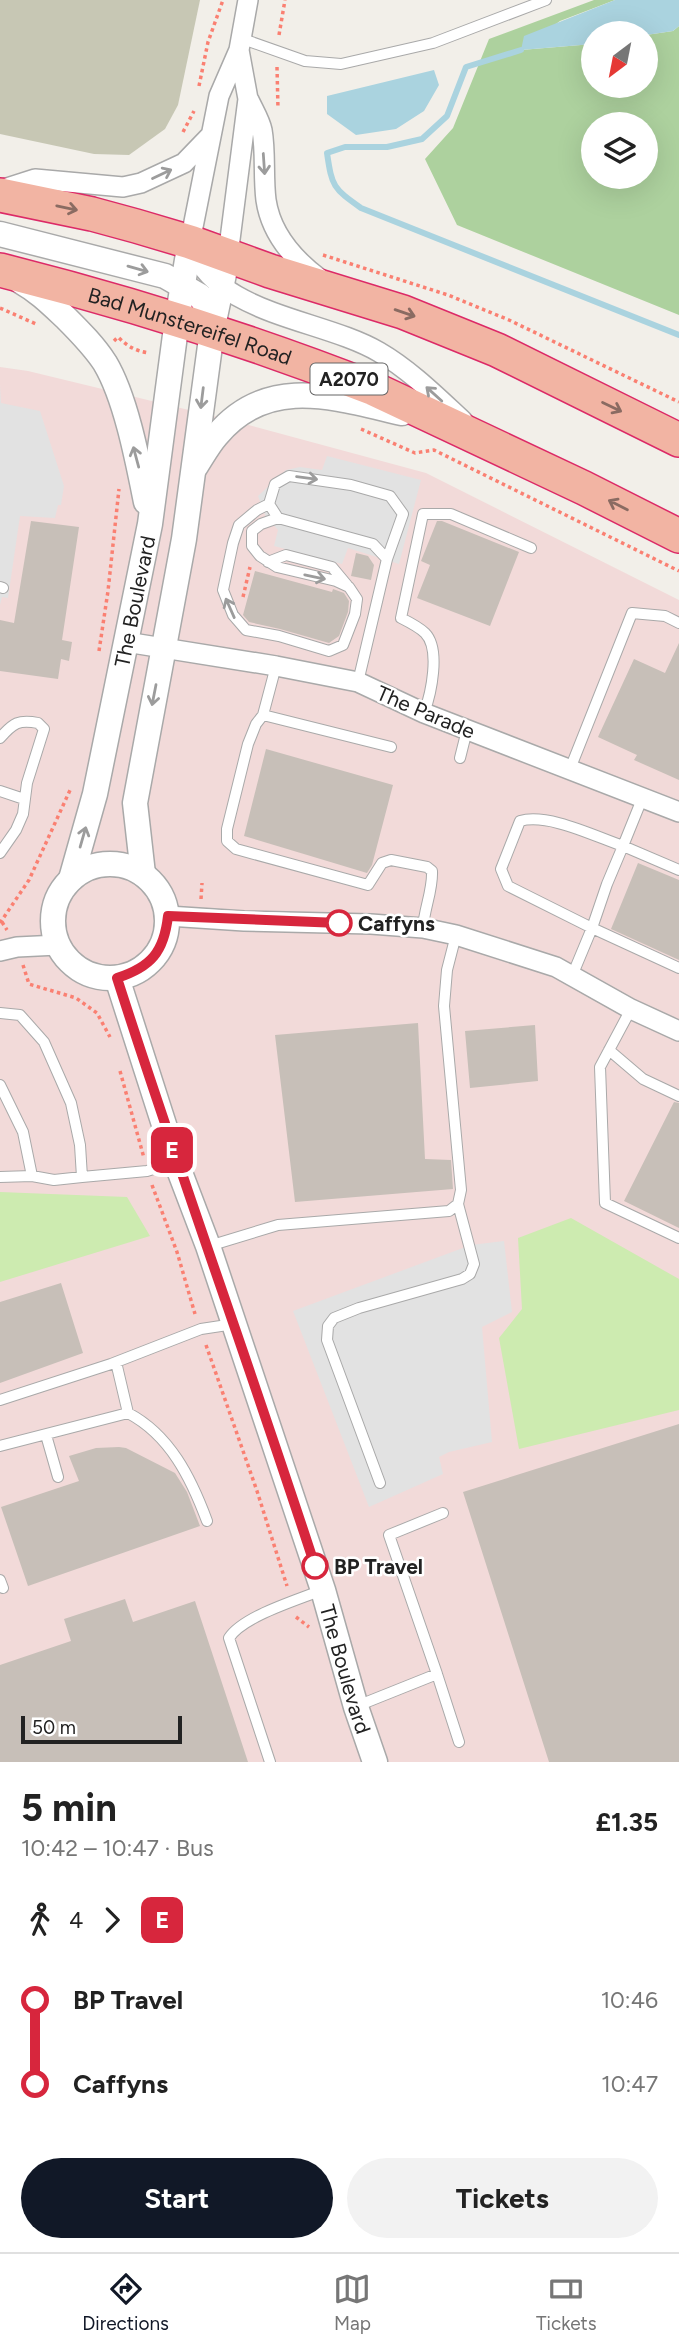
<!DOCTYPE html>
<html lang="en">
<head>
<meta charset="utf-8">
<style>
  :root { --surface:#fff; --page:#f2f2f2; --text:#222; --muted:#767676; --line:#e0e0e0; --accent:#111827 }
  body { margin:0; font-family:Figtree,sans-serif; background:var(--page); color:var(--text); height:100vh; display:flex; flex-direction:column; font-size:26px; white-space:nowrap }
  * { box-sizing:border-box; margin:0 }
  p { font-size:23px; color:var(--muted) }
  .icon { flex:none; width:38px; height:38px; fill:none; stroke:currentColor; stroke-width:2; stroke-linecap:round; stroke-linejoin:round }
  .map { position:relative; height:1762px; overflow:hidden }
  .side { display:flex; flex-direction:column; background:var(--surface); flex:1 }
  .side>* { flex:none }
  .badge { padding:0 14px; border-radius:10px; font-size:24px; line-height:46px }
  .needle { width:46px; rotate:212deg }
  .tools { position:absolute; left:581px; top:21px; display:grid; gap:14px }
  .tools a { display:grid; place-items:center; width:77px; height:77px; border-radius:50%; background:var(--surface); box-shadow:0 7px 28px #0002; font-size:35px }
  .scale { position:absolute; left:21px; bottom:18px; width:161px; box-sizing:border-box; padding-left:7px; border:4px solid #222; border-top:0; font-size:19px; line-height:24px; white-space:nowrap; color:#222; -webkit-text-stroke:5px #fff; paint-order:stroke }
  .map>.badge { position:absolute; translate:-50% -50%; box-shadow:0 0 0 4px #fff }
  .legs { display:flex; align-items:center; gap:10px; height:77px; padding:0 21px; font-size:23px }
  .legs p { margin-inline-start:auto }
  .summary { display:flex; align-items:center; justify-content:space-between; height:119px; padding:0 21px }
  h1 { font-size:38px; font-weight:700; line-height:52px }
  .button { display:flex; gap:14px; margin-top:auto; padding:14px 21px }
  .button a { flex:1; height:80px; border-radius:42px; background:var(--accent); color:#fff; font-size:28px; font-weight:700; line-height:80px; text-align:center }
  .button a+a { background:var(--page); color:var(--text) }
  ul { padding:0 21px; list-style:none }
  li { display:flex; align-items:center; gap:24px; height:84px; font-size:26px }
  li i { display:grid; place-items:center; width:10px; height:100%; margin:0 9px; background:currentColor }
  li i::after { content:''; width:18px; height:18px; margin:-9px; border:5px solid; border-radius:50%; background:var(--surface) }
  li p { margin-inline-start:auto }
  li:first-child i { background:linear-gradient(#0000 50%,currentColor 0) }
  li:last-child i { background:linear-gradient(currentColor 50%,#0000 0) }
  .tabs { display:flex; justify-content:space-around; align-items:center; height:98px; border-top:2px solid var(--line); background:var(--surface); font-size:19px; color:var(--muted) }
  .tabs a { display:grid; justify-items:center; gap:4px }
  .tabs .current { color:var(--accent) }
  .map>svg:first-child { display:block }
  .commercial { fill:#f2dad9 }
  .construction { fill:#c7c7b4 }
  .grass { fill:#cdebb0 }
  .forest { fill:#add19e; fill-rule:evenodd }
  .parking { fill:#e2e2e2 }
  .water { fill:#aad3df }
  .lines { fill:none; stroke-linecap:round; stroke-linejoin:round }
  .stream { stroke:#aad3df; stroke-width:6 }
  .building { fill:#c7bfb8 }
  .service-casing { stroke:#a9a9a9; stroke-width:12 }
  .minor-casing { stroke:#a9a9a9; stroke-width:22 }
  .tertiary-casing { stroke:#a9a9a9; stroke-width:27 }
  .trunk-casing { stroke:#dc2a67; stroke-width:36 }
  .path { stroke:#fa8072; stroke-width:3.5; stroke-dasharray:3.5 3.5; stroke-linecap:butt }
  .service { stroke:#fff; stroke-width:10 }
  .minor { stroke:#fff; stroke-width:19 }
  .tertiary { stroke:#fff; stroke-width:24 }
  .trunk { stroke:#f2b4a3; stroke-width:33 }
  .oneway { stroke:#9c9c9c }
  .oneway2 { stroke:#8a6b62 }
  .line-1-casing { stroke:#fff; stroke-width:16 }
  .line-1 { stroke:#d7263d; stroke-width:10 }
  .stop-1-dot { fill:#fff; stroke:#d7263d; stroke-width:3.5 }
  .labels { text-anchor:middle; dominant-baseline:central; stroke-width:5; stroke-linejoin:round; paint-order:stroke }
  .shield { fill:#fff; stroke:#646464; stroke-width:2 }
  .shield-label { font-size:19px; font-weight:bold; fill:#222 }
  .street-label { font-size:21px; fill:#222; stroke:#fff }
  .stop-label { font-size:21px; font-weight:bold; fill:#222; stroke:#fff; text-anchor:start }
</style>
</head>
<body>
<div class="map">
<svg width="679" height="1762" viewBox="0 0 679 1762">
  <rect width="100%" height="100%" fill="#f2efe9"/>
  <path class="commercial" d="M0 367 28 371 226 419 426 473 679 600V1762H0Z"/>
  <path class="construction" d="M0 0H200L178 105 165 129 129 155 94 154 0 134Z"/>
  <path class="grass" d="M0 1192 127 1197 150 1236 0 1282Z
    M571 1218 679 1279V1410L519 1449 499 1338 522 1309 518 1238Z"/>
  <path class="forest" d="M594 0H615L560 21 521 50 593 44V86H646V35L673 31 679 26V315L457 225 425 159 453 128 489 39ZM593 124H646V177H593Z"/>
  <path class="parking" d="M0 385 1 403 40 411 64 486 61 505H58L55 518 20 516 8 598 2 597 0 605Z
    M327 456 421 480 399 564 348 548 342 564 274 546 278 530 265 515 258 496 286 470 300 467 322 470Z
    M504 1241 512 1312 482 1327 492 1442 449 1452 439 1457 443 1474 369 1507 293 1311 471 1245Z"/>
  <path class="water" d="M615 0H679V26L673 31 646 35V33H593V44L521 50 524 36Z
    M434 70 439 85 424 111 396 129 356 135 327 114V96Z"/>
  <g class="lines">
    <path class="stream" d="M521 50 466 67 447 116 422 139 387 147H345L327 153C332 187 333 188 361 208L679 335"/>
  </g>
  <path class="building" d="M31 521 79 527 62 640 72 642 69 661 61 659 58 679 0 671V620L14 623Z
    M437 521H442L519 552 490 626 417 598 430 565 421 561Z
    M356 553 368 556 374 565 371 580 351 576Z
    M255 571 332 592 333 589 344 593 349 601 348 612 339 636 329 643 280 629 249 622 243 615Z
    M679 643V780L634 760 637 755 598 737 634 659 665 673Z
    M266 749 393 785 372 865 367 873 244 836Z
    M638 863 679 880V960L611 929Z
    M418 1023 425 1159 451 1160 453 1189 295 1202 275 1035Z
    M535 1025 538 1081 470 1088 465 1031Z
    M674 1102 679 1103V1228L624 1201Z
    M61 1283 83 1353 0 1383V1302Z
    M679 1424V1762H549L463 1492Z
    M119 1447 126 1448 175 1473 187 1492 200 1526 28 1586 1 1507 79 1481 69 1456 96 1448Z
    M125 1599 133 1622 195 1601 248 1762H0V1665L71 1641 64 1619Z"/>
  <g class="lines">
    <defs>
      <path id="service" d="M240 38 305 61 341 64 433 43 546 0
        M269 504 257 510 239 525 233 543 223 590 233 615 246 630 279 636 329 651 343 645 355 614 357 599 349 587 336 581 277 567 260 556 252 546V531L261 524 278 518
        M268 562 286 555 332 567 347 585
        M0 587 3 588
        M276 666 263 715 256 724 248 744 227 829V841L236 849 368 885 382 863 391 860 427 867 432 871C433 890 424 909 423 928
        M358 682 387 559 403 514 390 496 351 485 289 476 275 484 269 504 278 518 373 544 387 559
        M424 713C431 694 441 649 425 633 419 627 409 622 401 618L423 514H451L531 548
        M263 715 391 747
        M0 738C13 723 19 719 38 723L44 729 27 783 23 814 16 830 0 853
        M460 758 467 730
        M570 769 632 613 665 616 679 623
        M0 791 24 799
        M679 870 623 846 607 884 592 928 679 968
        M572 976 592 928 508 886 501 869 520 821C548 813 594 836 623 846L642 799
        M631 1009 600 1067 605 1203 679 1238
        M0 1013 20 1015 44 1042 71 1103 80 1145 82 1177 147 1171 176 1162
        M609 1050 643 1079 679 1096
        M0 1085 23 1132 32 1176
        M0 1177 32 1176 54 1180 82 1177
        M209 1246 278 1225 449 1211 458 1204 461 1190 444 1006 447 970 456 935
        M0 1400 111 1364 201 1329 234 1324
        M128 1413C170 1435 191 1478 207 1521
        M46 1435 58 1477
        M0 1446 128 1413 116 1362
        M380 1483 327 1340 328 1326 334 1318 359 1308 462 1279 470 1274 474 1264 458 1204
        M0 1580 3 1588
        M437 1674 389 1535 443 1513
        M357 1706 437 1674 459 1742
        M270 1762 229 1638C243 1616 298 1600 322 1590"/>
      <path id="minor" d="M239 50 219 96 190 242C212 315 321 318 379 352 410 370 437 397 463 421
        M249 100C253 109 260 120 262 130 266 153 263 177 266 200 271 234 293 259 320 279
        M1 190 35 179 123 187 141 183 184 163 211 135
        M228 255 248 99 239 50 248 0
        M126 642 276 666 358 682 424 713 679 812
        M168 916 244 921 371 924 423 928 456 935 556 967 631 1009 679 1031
        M0 951 17 947 58 945"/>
      <g id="tertiary">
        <path d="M0 234 165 276 200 296 208 309 212 330"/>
        <path d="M20 281C38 291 51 304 66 318 80 332 94 346 105 363 126 398 138 462 146 502"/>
        <path d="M196 466C203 455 209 444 217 435 268 374 336 398 402 413"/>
        <circle cx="110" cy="921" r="57"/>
        <path d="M143 874 135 803 184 539 212 331 228 255"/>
        <path id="s1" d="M71 879 95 794 150 524 177 320 190 242"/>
        <path id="s2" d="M117 978 176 1162 208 1246 323 1590 356 1707 375 1762"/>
      </g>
      <g id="trunk">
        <path d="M0 195 92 214 136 226 190 242 270 271 403 312 497 350 679 440"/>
        <path id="s3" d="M0 270C127 302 252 341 374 389L584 488 679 536"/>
      </g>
    </defs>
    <use href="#service" class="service-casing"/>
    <use href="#minor" class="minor-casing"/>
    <use href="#tertiary" class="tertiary-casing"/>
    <use href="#trunk" class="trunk-casing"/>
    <path class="path" d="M279 35 285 0
      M277 67 278 109
      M199 86 208 42 223 0
      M183 132 194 111
      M323 255 448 295 509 320 679 402
      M0 308 36 324
      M114 341 118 337C128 347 136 351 149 353
      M361 429 415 453 434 450 679 571
      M243 597 250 567
      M99 651 108 591 119 489
      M201 899 202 883
      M2 922 7 930
      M0 923 29 880 71 788
      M23 965 29 984 76 998 97 1013 110 1037
      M120 1071 144 1158
      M152 1185 177 1252 195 1314
      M206 1345 257 1491 287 1586
      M296 1617 309 1627"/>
    <use href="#service" class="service"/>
    <use href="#minor" class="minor"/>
    <use href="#tertiary" class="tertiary"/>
    <use href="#trunk" class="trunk"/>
  </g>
  <defs><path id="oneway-shaft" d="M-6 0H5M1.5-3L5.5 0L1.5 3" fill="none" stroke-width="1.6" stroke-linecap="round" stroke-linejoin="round" transform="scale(1.75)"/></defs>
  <g class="oneway">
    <use href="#oneway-shaft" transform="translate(264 164) rotate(86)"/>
    <use href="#oneway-shaft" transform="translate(162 174) rotate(-25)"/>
    <use href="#oneway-shaft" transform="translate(138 269) rotate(16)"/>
    <use href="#oneway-shaft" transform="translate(434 394) rotate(-138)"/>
    <use href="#oneway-shaft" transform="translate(202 398) rotate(97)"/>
    <use href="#oneway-shaft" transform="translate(136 457) rotate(-105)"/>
    <use href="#oneway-shaft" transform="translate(307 478) rotate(7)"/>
    <use href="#oneway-shaft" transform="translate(315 577) rotate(12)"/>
    <use href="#oneway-shaft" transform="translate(230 608) rotate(-114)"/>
    <use href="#oneway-shaft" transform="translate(154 695) rotate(101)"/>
    <use href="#oneway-shaft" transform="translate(83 837) rotate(-74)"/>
  </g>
  <g class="oneway2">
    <use href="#oneway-shaft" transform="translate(67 208) rotate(12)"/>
    <use href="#oneway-shaft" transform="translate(405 313) rotate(19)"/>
    <use href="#oneway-shaft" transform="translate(612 407) rotate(26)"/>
    <use href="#oneway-shaft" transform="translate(618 505) rotate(-153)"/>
  </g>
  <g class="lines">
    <defs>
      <path id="line-1" d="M315 1566C251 1369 180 1175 117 978 151 967 164 952 168 916L339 923"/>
    </defs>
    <use href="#line-1" class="line-1-casing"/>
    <use href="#line-1" class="line-1"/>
  </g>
  <g class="stop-1-dot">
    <circle cx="339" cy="923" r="12"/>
    <circle cx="315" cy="1566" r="12"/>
  </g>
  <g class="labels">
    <rect class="shield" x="310.5" y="363.5" width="77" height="31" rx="5"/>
    <g class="shield-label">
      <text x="349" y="379">A2070</text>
    </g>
    <g class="street-label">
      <text stroke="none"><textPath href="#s3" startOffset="198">Bad Munstereifel Road</textPath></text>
      <text stroke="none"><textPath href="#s1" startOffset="285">The Boulevard</textPath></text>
      <text transform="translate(426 712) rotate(23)">The Parade</text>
      <text stroke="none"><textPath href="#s2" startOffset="728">The Boulevard</textPath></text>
    </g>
    <g class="stop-label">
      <text x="358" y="923">Caffyns</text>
      <text x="334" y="1566">BP Travel</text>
    </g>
  </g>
</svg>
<div class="tools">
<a><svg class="needle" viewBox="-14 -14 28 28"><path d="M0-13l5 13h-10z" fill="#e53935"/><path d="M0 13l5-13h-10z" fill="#767676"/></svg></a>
<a><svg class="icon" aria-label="layers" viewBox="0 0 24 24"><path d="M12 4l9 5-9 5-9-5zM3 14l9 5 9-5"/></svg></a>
</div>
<div class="scale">50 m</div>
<b class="badge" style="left:172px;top:1150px;background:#d7263d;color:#fff">E</b>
</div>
<section class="side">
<div class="summary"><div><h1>5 min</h1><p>10:42 – 10:47 · Bus</p></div><b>£1.35</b></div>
<div class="legs"><svg class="icon" aria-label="walk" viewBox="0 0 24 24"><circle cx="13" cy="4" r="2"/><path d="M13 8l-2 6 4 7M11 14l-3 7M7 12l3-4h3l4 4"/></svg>4<svg class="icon" aria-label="forward" viewBox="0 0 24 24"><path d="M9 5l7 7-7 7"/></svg><b class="badge" style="background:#d7263d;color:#fff">E</b></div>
<ul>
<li><i style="color:#d7263d"></i><b>BP Travel</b><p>10:46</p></li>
<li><i style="color:#d7263d"></i><b>Caffyns</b><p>10:47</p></li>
</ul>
<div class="button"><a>Start</a><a>Tickets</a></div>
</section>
<nav class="tabs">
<a class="current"><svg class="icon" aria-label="directions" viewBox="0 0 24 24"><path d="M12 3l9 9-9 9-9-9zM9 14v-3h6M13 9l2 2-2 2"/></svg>Directions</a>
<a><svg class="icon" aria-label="map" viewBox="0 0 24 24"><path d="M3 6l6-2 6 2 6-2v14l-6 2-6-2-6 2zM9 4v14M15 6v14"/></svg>Map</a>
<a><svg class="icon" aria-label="tickets" viewBox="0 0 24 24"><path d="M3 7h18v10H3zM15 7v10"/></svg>Tickets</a>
</nav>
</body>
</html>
